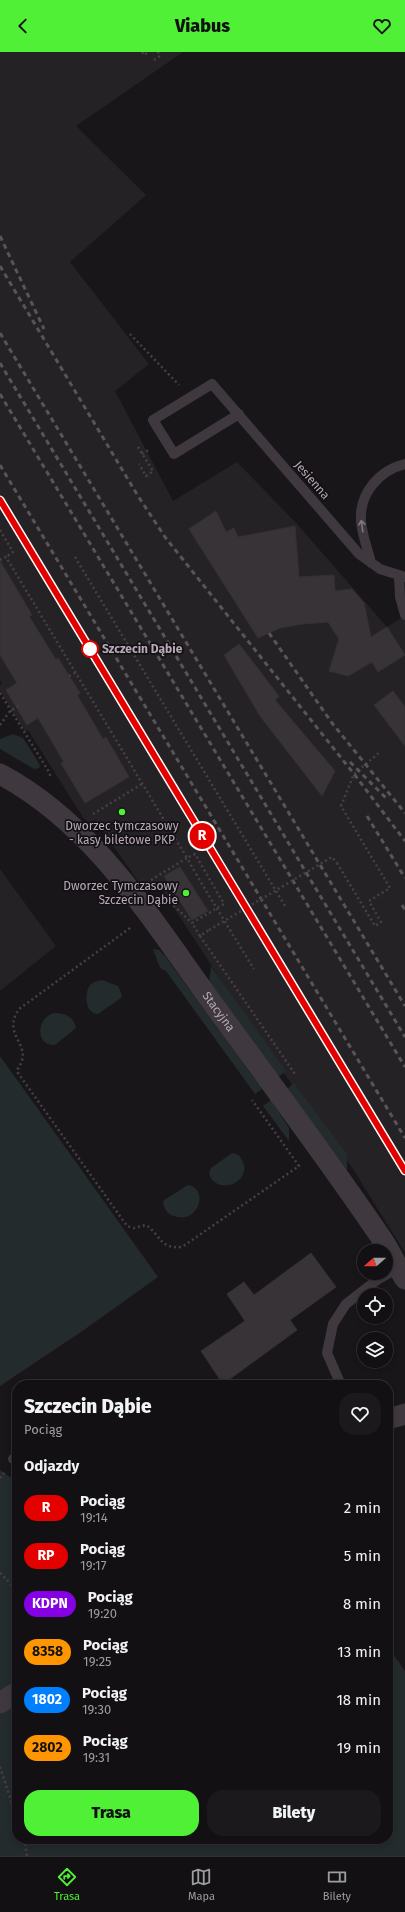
<!DOCTYPE html>
<html lang="pl">
<head>
<meta charset="utf-8">
<style>
  :root { --surface:#121012; --page:#1b191b; --text:#f1f3f6; --muted:#9c9d9f; --line:#313032; --accent:#50f037 }
  body { margin:0; font-family:"Fira Sans",sans-serif; background:var(--page); color:var(--text); height:100vh; display:flex; flex-direction:column; font-size:15px; white-space:nowrap }
  * { box-sizing:border-box; margin:0 }
  p { font-size:13px; color:var(--muted) }
  .icon { flex:none; width:22px; height:22px; fill:none; stroke:currentColor; stroke-width:2; stroke-linecap:round; stroke-linejoin:round }
  .map { position:relative; flex:1; overflow:hidden }
  .sheet { position:absolute; left:12px; top:1328px; width:381px; height:464px; display:flex; flex-direction:column; background:var(--surface); border-radius:16px; box-shadow:0 2px 6px #0003,0 0 0 1px var(--line) }
  .sheet>* { flex:none }
  .badge { padding:0 8px; border-radius:13px; font-size:14px; line-height:26px }
  .needle { width:26px; rotate:250deg }
  .tools { position:absolute; left:357px; top:1192px; display:grid; gap:8px }
  .tools a { display:grid; place-items:center; width:36px; height:36px; border-radius:50%; background:var(--surface); box-shadow:0 2px 6px #0003,0 0 0 1px var(--line); font-size:20px }
  .map>.badge { position:absolute; translate:-50% -50%; box-shadow:0 0 0 2px #fff }
  h2 { padding:0 12px; font-size:15px; line-height:36px }
  .round { display:grid; place-items:center; flex:none; width:42px; height:42px; border-radius:16px; background:var(--page) }
  .summary { display:flex; align-items:center; justify-content:space-between; height:68px; padding:0 12px }
  h1 { font-size:19px; font-weight:800; line-height:30px }
  .primary-button { display:flex; gap:8px; margin-top:auto; padding:8px 12px }
  .primary-button a { flex:1; height:46px; border-radius:16px; background:var(--accent); color:#111; font-size:16px; font-weight:800; line-height:46px; text-align:center }
  .primary-button a+a { background:var(--page); color:var(--text) }
  ul { padding:0; list-style:none }
  li { display:flex; align-items:center; gap:12px; height:48px; padding:0 12px }
  li div { flex:1 }
  li b { display:block; font-size:15px }
  li em { font-style:normal }
  li .badge { min-width:44px; font-weight:700; text-align:center }
  header { display:flex; justify-content:space-between; align-items:center; height:52px; padding:0 12px; background:var(--accent); color:#111; font-size:18px; font-weight:800 }
  .tabs { display:flex; justify-content:space-around; align-items:center; height:56px; border-top:1px solid var(--line); background:var(--surface); font-size:11px; color:var(--muted) }
  .tabs a { display:grid; justify-items:center; gap:2px }
  .tabs .on { color:var(--accent) }
  .map>svg:first-child { display:block }
  .built { fill:#252225 }
  .green { fill:#242b2d }
  .building { fill:#373337; stroke:#343034 }
  .lines { fill:none; stroke-linecap:round; stroke-linejoin:round }
  .path { stroke:#464046; stroke-width:2.5; stroke-dasharray:2 3; stroke-linecap:butt }
  .service { stroke:#3f393f; stroke-width:10 }
  .minor { stroke:#3f393f; stroke-width:21 }
  .rail { stroke:#5a535a; stroke-width:3; stroke-dasharray:5 4; stroke-linecap:butt }
  .path-bridge { stroke:#464046; stroke-width:2.5; stroke-dasharray:2 3; stroke-linecap:butt }
  .oneway { stroke:#817782 }
  .line-casing { stroke:#fff; stroke-width:9 }
  .line { stroke:#e50000; stroke-width:6 }
  .stop-dot { fill:#fff; stroke:#e50000; stroke-width:2 }
  .poi-dot { fill:#50f037; stroke:#131113; stroke-width:1.5 }
  .labels { text-anchor:middle; dominant-baseline:central; stroke-width:3.5; stroke-linejoin:round; paint-order:stroke }
  .street-label { font-size:12px; fill:#b7a9b8; stroke:#131113 }
  .stop-label { font-size:12px; font-weight:bold; fill:#b7a9b8; stroke:#131113; text-anchor:start }
  .poi-label { font-size:12px; fill:#b7a9b8; stroke:#131113 }
</style>
</head>
<body>
<header><svg class="icon" aria-label="back" viewBox="0 0 24 24"><path d="M15 5l-7 7 7 7"/></svg>Viabus<svg class="icon" aria-label="heart" viewBox="0 0 24 24"><path d="M12 20l-8-8c-3-5 5-10 8-4 3-6 11-1 8 4z"/></svg></header>
<div class="map">
<svg width="405" height="1804" viewBox="0 0 405 1804">
  <rect width="100%" height="100%" fill="#181618"/>
  <path class="built" d="M0 0H183L76 74 146 143 70 210 149 312 115 339 173 449 237 410 298 473 387 575 405 564V1201L353 1117 262 991 157 830 145 839 95 768 90 771 84 767 28 678 25 680 0 639V633L2 632 0 628Z
    M0 817 56 894 0 939Z"/>
  <path class="green" d="M13 682 23 686 40 713 39 716 34 717 0 697V687Z
    M153 897 159 898 165 904 262 1037 255 1042 166 919 160 916Z
    M211 914 286 1019 278 1025 209 931Z
    M102 928 118 934 122 943 121 946 98 962C85 962 84 941 90 933 93 930 98 929 102 928Z
    M54 961C65 961 74 965 76 976L55 993C35 994 36 966 54 961Z
    M0 1004 158 1225 81 1280 0 1334Z
    M294 1031 347 1102V1119L287 1037Z
    M271 1048 289 1076V1089L263 1054Z
    M232 1101C238 1102 239 1103 242 1108 254 1130 217 1145 209 1122L211 1116Z
    M188 1133C210 1137 198 1173 174 1164 167 1162 165 1158 163 1151L164 1148Z
    M0 1418 17 1430V1787H388V1595L405 1619V1804H0Z"/>
  <path class="building" d="M216 459 226 480 234 476 238 485 295 474 299 525 334 523 335 539 352 537 364 551 371 585 387 575 405 603 378 620 372 610 348 624 329 619 339 587 328 570 302 572 280 576 258 586 189 477Z
    M0 509 32 563 29 564 56 608 58 606 80 641 77 643 103 687 106 685 129 725 85 751 61 711 64 710 38 666 27 673 6 638 17 631 0 603Z
    M239 592 279 644 275 648 335 719 322 744 260 664 224 603Z
    M393 639 405 655V694L374 653Z
    M180 815 208 859 192 868 164 824Z
    M311 1201 336 1235 290 1268 297 1278 223 1332 201 1299 245 1269 227 1242 244 1230 254 1243Z"/>
  <g class="lines">
    <path class="path" d="M142 0 144 3 148 0
      M154 8 160 4 158 0
      M130 282 179 333
      M138 395 153 419 146 424 139 412
      M142 402 150 397
      M0 478 13 500 6 505
      M75 505 285 854
      M0 508 6 505 187 806 195 802 224 852 192 871 200 884 209 878
      M69 624 75 621
      M0 641 49 720 51 726
      M0 673 10 659 20 653
      M93 762 142 732
      M337 811 375 874 381 870 369 849 390 836 341 754 354 722 380 700
      M151 828 187 806 196 822
      M170 850 192 871
      M222 865 254 917
      M130 876 19 957C0 985 36 992 17 1018L18 1021 127 1174 134 1176 146 1173C162 1184 159 1197 182 1195L299 1114 252 1048
      M200 884 295 1022
      M0 1426 4 1421
      M0 1521 17 1538
      M0 1715 17 1767
      M24 1787 27 1804"/>
    <path class="service" d="M239 362 174 402 153 368 212 332 359 502 380 517 405 525
      M371 511C368 498 362 483 361 469 359 442 379 418 405 412
      M399 524 400 545 405 563
      M341 1333 327 1301 333 1272 346 1252 377 1228 398 1216
      M13 1407H17"/>
    <g class="minor">
      <path id="s1" d="M0 722C96 773 153 870 216 956 272 1033 330 1110 384 1190 392 1202 397 1215 405 1227"/>
      <path d="M388 1367 405 1362"/>
      <path d="M0 1651 17 1640"/>
    </g>
    <path class="rail" d="M0 184 44 277
      M0 214 138 444 165 485 354 722 405 789
      M0 281 405 954
      M0 311 405 985
      M0 342 405 1015
      M0 413 405 1086
      M0 448 405 1119
      M269 581 332 671 405 761
      M350 710 388 748
      M367 764 405 826
      M402 853 405 858"/>
    <path class="path-bridge" d="M196 822 222 865
      M209 878 332 805 337 811"/>
  </g>
  <defs><path id="oneway-shaft" d="M-6 0H5M1.5-3L5.5 0L1.5 3" fill="none" stroke-width="1.6" stroke-linecap="round" stroke-linejoin="round"/></defs>
  <use class="oneway" href="#oneway-shaft" transform="translate(362 474) rotate(-98)"/>
  <g class="lines">
    <defs>
      <path id="line" d="M0 448 405 1119"/>
    </defs>
    <use href="#line" class="line-casing"/>
    <use href="#line" class="line"/>
  </g>
  <circle class="stop-dot" cx="90" cy="597" r="8"/>
  <g class="poi-dot">
    <circle cx="122" cy="760" r="4"/>
    <circle cx="186" cy="841" r="4"/>
  </g>
  <g class="labels">
    <g class="street-label">
      <text transform="translate(312 428) rotate(49)">Jesienna</text>
      <text stroke="none"><textPath href="#s1" startOffset="326">Stacyjna</textPath></text>
    </g>
    <g class="stop-label">
      <text x="102" y="597">Szczecin Dąbie</text>
    </g>
    <g class="poi-label">
      <text x="122" y="774">Dworzec tymczasowy<tspan x="122" dy="14">- kasy biletowe PKP</tspan></text>
      <text x="178" y="834" text-anchor="end">Dworzec Tymczasowy<tspan x="178" dy="14">Szczecin Dąbie</tspan></text>
    </g>
  </g>
</svg>
<div class="tools">
<a><svg class="needle" viewBox="-14 -14 28 28"><path d="M0-13l5 13h-10z" fill="#e53935"/><path d="M0 13l5-13h-10z" fill="#9c9d9f"/></svg></a>
<a><svg class="icon" aria-label="locate" viewBox="0 0 24 24"><circle cx="12" cy="12" r="6"/><path d="M12 2v4M12 18v4M2 12h4M18 12h4"/></svg></a>
<a><svg class="icon" aria-label="layers" viewBox="0 0 24 24"><path d="M12 4l9 5-9 5-9-5zM3 14l9 5 9-5"/></svg></a>
</div>
<b class="badge" style="left:202px;top:784px;background:#e50000;color:#fff">R</b>
<section class="sheet">
<div class="summary"><div><h1>Szczecin Dąbie</h1><p>Pociąg</p></div><a class="round"><svg class="icon" aria-label="heart" viewBox="0 0 24 24"><path d="M12 20l-8-8c-3-5 5-10 8-4 3-6 11-1 8 4z"/></svg></a></div>
<h2>Odjazdy</h2>
<ul>
<li><span class="badge" style="background:#e50000;color:#fff">R</span><div><b>Pociąg</b><p>19:14</p></div><em>2 min</em></li>
<li><span class="badge" style="background:#e50000;color:#fff">RP</span><div><b>Pociąg</b><p>19:17</p></div><em>5 min</em></li>
<li><span class="badge" style="background:#8500e5;color:#fff">KDPN</span><div><b>Pociąg</b><p>19:20</p></div><em>8 min</em></li>
<li><span class="badge" style="background:#ff9500;color:#111">8358</span><div><b>Pociąg</b><p>19:25</p></div><em>13 min</em></li>
<li><span class="badge" style="background:#0080ff;color:#fff">1802</span><div><b>Pociąg</b><p>19:30</p></div><em>18 min</em></li>
<li><span class="badge" style="background:#ff9500;color:#111">2802</span><div><b>Pociąg</b><p>19:31</p></div><em>19 min</em></li>
</ul>
<div class="primary-button"><a>Trasa</a><a>Bilety</a></div>
</section>
</div>
<nav class="tabs">
<a class="on"><svg class="icon" aria-label="directions" viewBox="0 0 24 24"><path d="M12 3l9 9-9 9-9-9zM9 14v-3h6M13 9l2 2-2 2"/></svg>Trasa</a>
<a><svg class="icon" aria-label="map" viewBox="0 0 24 24"><path d="M3 6l6-2 6 2 6-2v14l-6 2-6-2-6 2zM9 4v14M15 6v14"/></svg>Mapa</a>
<a><svg class="icon" aria-label="tickets" viewBox="0 0 24 24"><path d="M3 7h18v10H3zM15 7v10"/></svg>Bilety</a>
</nav>
</body>
</html>
